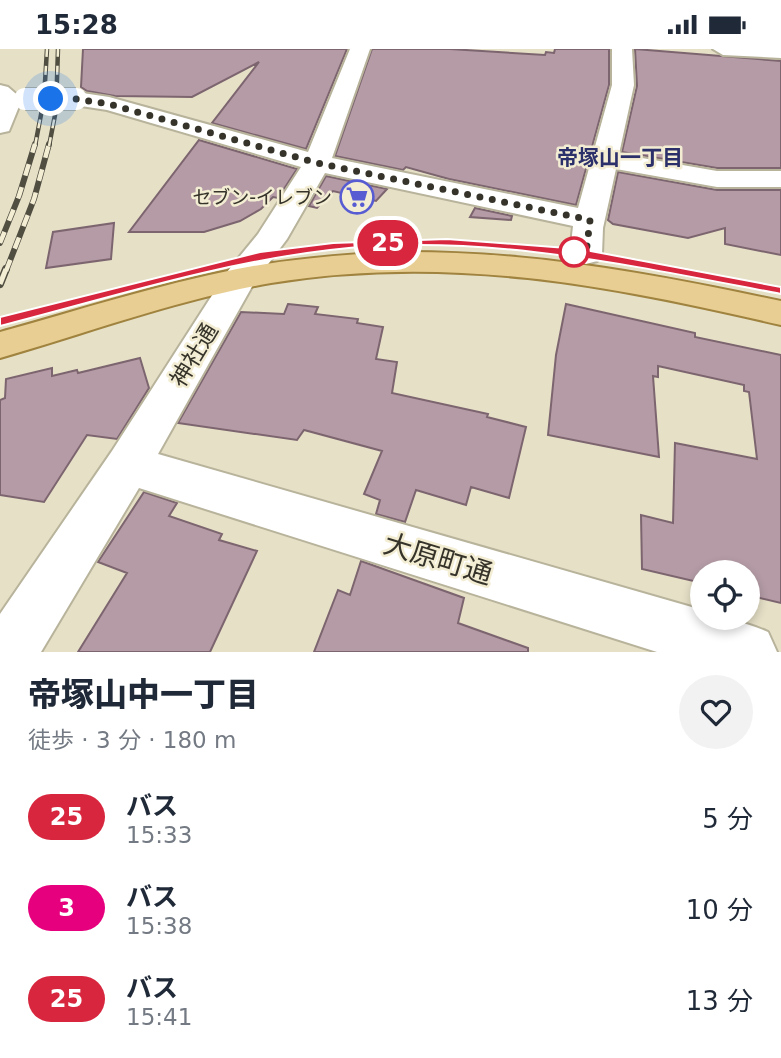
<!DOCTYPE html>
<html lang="ja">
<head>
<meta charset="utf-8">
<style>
  :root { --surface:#fff; --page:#f2f2f3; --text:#1f2937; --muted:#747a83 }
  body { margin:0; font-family:"DejaVu Sans","Noto Sans JP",sans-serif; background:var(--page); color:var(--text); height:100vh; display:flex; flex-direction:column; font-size:26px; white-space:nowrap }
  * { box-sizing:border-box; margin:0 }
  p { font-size:23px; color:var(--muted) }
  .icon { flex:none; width:38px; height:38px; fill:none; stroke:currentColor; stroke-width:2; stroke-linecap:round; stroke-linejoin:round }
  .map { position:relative; height:603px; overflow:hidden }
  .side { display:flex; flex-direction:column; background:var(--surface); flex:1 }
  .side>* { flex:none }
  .badge { padding:0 14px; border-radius:23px; font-size:24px; line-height:46px }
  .buttons { position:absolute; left:690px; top:511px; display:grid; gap:14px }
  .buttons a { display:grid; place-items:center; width:70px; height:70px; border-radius:50%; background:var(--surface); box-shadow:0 4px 10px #0003; font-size:35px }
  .you { position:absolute; width:35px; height:35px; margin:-18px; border:5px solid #fff; border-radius:50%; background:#1a73e8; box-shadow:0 0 0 10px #1a73e833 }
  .map>.badge { position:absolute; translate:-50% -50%; box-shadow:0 0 0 4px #fff }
  .round { display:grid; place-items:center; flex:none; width:74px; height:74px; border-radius:37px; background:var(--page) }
  .headline { display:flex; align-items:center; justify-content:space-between; height:119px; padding:0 28px }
  h1 { font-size:33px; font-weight:800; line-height:52px }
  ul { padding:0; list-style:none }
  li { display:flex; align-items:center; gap:21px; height:91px; padding:0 28px }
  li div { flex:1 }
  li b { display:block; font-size:26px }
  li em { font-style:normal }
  li .badge { min-width:77px; font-weight:700; text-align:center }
  .status { display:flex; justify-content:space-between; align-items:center; height:49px; padding:0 35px; background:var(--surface); direction:ltr }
  .status svg { height:19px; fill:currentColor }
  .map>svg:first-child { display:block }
  .building { fill:#b49ba5; stroke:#7d656f; stroke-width:2 }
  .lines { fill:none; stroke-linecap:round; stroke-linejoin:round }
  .minor-casing { stroke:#b8b39b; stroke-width:4 }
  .major-casing { stroke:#9f833f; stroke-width:4 }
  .minor { fill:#fff; fill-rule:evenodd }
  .major { fill:#e8ce92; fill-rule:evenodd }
  .rail-far2-casing { stroke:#504e41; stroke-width:4.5 }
  .rail-far1-casing { stroke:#504e41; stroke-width:6 }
  .rail-casing { stroke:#504e41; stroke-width:8 }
  .rail-far2 { stroke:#f3edd4; stroke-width:2.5; stroke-dasharray:9; stroke-linecap:butt }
  .rail-far1 { stroke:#f3edd4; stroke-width:4.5; stroke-dasharray:12; stroke-linecap:butt }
  .rail { stroke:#f3edd4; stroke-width:5; stroke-dasharray:16; stroke-linecap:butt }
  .minor-bridge-casing { stroke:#b8b39b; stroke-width:24; stroke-linecap:butt }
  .minor-bridge { stroke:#fff; stroke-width:22 }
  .line { fill:#d7263d; stroke:#fff; stroke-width:2 }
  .walk { stroke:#36342a; stroke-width:7; stroke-dasharray:0 12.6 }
  .stop-dot { fill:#fff; stroke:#d7263d; stroke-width:3.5 }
  .labels { text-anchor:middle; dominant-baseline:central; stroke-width:5; stroke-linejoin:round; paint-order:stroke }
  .far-poi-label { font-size:19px; fill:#36342a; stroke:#f3edd4; text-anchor:end }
  .far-neighbourhood-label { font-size:21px; font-weight:bold; fill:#2c306a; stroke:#f3edd4 }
  .street-label { font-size:23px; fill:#36342a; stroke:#f3edd4 }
  .near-street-label { font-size:28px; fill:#36342a; stroke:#f3edd4 }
</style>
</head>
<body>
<div class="status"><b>15:28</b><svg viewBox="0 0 49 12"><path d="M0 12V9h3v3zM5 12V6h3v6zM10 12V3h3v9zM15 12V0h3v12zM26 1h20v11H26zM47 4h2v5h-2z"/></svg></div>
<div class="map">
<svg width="781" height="603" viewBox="0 0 781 603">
  <rect width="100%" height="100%" fill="#e6e0c7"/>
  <path class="building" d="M83 0H347L306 100 212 74 259 13 192 48 115 47 87 42 81 38Z
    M372 0H450L545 6 546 3 554 4 555 0H609V36L576 156 449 130 406 118 403 121 335 107Z
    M635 0 781 12V119H717L622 103 637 37Z
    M199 91 297 120 278 149 273 148 261 160 240 172 204 183H129Z
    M618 123 717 141H781V206L725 195V179L688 189 613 175 608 171Z
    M326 127 387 140 376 152 333 142 317 159 309 157Z
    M475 159 512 167 511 171 470 168Z
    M114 174 111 210 46 219 53 183Z
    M288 255 318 258 315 265 358 270 357 274 383 278 376 310 397 313 392 344 488 365 487 368 526 378 509 449 471 438 466 456 416 441 405 473 376 465 380 451 364 445 382 402 304 381 297 391 178 374 241 263 284 265Z
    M566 255 695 284V288L781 306V554L747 546V523H702V534L642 520 641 466 673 474 675 394 757 410 749 343 744 342V336L658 317V328L653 327 659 408 548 386 556 306Z
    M140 309 149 339 117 390 87 386 44 453 0 446V351L5 349 6 330 52 319V327L77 321 78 324Z
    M144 443 177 454 169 467 222 485 219 491 257 502 210 603H78L127 524 98 513Z
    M361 512 464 549 458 574 528 599V603H314L338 541 350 546Z"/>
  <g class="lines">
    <defs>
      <path id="minor" d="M350 0H370L332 109 578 159 612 36V0H632L634 36 619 105 717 122H781V138H717L616 120 603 179 602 205 597 212 586 215 575 212 570 205 573 177 325 124 287 190 254 234 158 405 702 561V569C727 569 745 573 768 583L777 603H657L139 439 41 603H0V565L112 402 227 223 258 185 301 118 107 61 68 55 65 50 68 45 76 43 109 48 308 103Z
        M713 0H781V9L723 6Z
        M0 36 8 38 22 50 9 82 0 84Z"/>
      <path id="major" d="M391 203C526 201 649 224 781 252V276C608 236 449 205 271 234 179 250 90 283 0 309V283C79 261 157 236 237 220 288 210 339 206 391 203Z"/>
    </defs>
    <use href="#minor" class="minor-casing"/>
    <use href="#major" class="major-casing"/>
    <use href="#minor" class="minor"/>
    <use href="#major" class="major"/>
    <defs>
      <path id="rail-far2" d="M35 97 44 50 47 0
        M49 97 56 61 58 0"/>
      <path id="rail-far1" d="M0 194 19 147 35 95
        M6 222 34 150 49 95"/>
      <path id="rail" d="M0 235 6 220"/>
    </defs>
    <use href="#rail-far2" class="rail-far2-casing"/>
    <use href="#rail-far1" class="rail-far1-casing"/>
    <use href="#rail" class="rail-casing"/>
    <use href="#rail-far2" class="rail-far2"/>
    <use href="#rail-far1" class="rail-far1"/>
    <use href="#rail" class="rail"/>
    <defs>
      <path id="minor-bridge" d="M25 50H76"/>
    </defs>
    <use href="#minor-bridge" class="minor-bridge-casing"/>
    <use href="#minor-bridge" class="minor-bridge"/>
  </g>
  <path class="line" d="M447 190 580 200 781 238V245C633 217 482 183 330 201 218 214 109 249 0 277V268L260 203 333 194Z"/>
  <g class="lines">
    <path class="walk" d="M51 50H76L109 55 317 114 590 171 586 205 574 203"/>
  </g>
  <defs>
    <symbol id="supermarket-ring" viewBox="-11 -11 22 22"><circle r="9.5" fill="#f3edd4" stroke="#585cd3" stroke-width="1.5"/><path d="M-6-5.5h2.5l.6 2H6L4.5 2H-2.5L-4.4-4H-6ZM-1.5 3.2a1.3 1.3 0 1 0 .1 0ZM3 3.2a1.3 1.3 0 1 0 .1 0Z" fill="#585cd3"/></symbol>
  </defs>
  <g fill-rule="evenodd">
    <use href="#supermarket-ring" x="338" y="129" width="38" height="38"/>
  </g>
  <circle class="stop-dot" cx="574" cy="203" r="14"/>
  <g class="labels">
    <g class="far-poi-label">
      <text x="332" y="148">セブン-イレブン</text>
    </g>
    <g class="far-neighbourhood-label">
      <text x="620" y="109">帝塚山一丁目</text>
    </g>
    <g class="street-label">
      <text transform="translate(194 306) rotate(-59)">神社通</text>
    </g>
    <g class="near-street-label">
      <text transform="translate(438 510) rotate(17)">大原町通</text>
    </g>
  </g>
</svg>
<div class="buttons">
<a><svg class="icon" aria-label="locate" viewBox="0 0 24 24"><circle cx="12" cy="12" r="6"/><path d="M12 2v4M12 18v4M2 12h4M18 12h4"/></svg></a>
</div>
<div class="you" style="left:51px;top:50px"></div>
<b class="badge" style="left:388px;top:194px;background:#d7263d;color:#fff">25</b>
</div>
<section class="side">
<div class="headline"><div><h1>帝塚山中一丁目</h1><p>徒歩 · 3 分 · 180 m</p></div><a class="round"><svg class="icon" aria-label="heart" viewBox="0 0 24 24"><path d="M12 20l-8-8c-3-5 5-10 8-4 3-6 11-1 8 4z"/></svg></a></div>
<ul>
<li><span class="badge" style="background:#d7263d;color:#fff">25</span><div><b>バス</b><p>15:33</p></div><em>5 分</em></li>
<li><span class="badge" style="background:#e6007e;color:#fff">3</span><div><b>バス</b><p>15:38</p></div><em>10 分</em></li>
<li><span class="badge" style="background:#d7263d;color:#fff">25</span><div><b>バス</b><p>15:41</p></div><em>13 分</em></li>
</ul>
</section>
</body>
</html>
